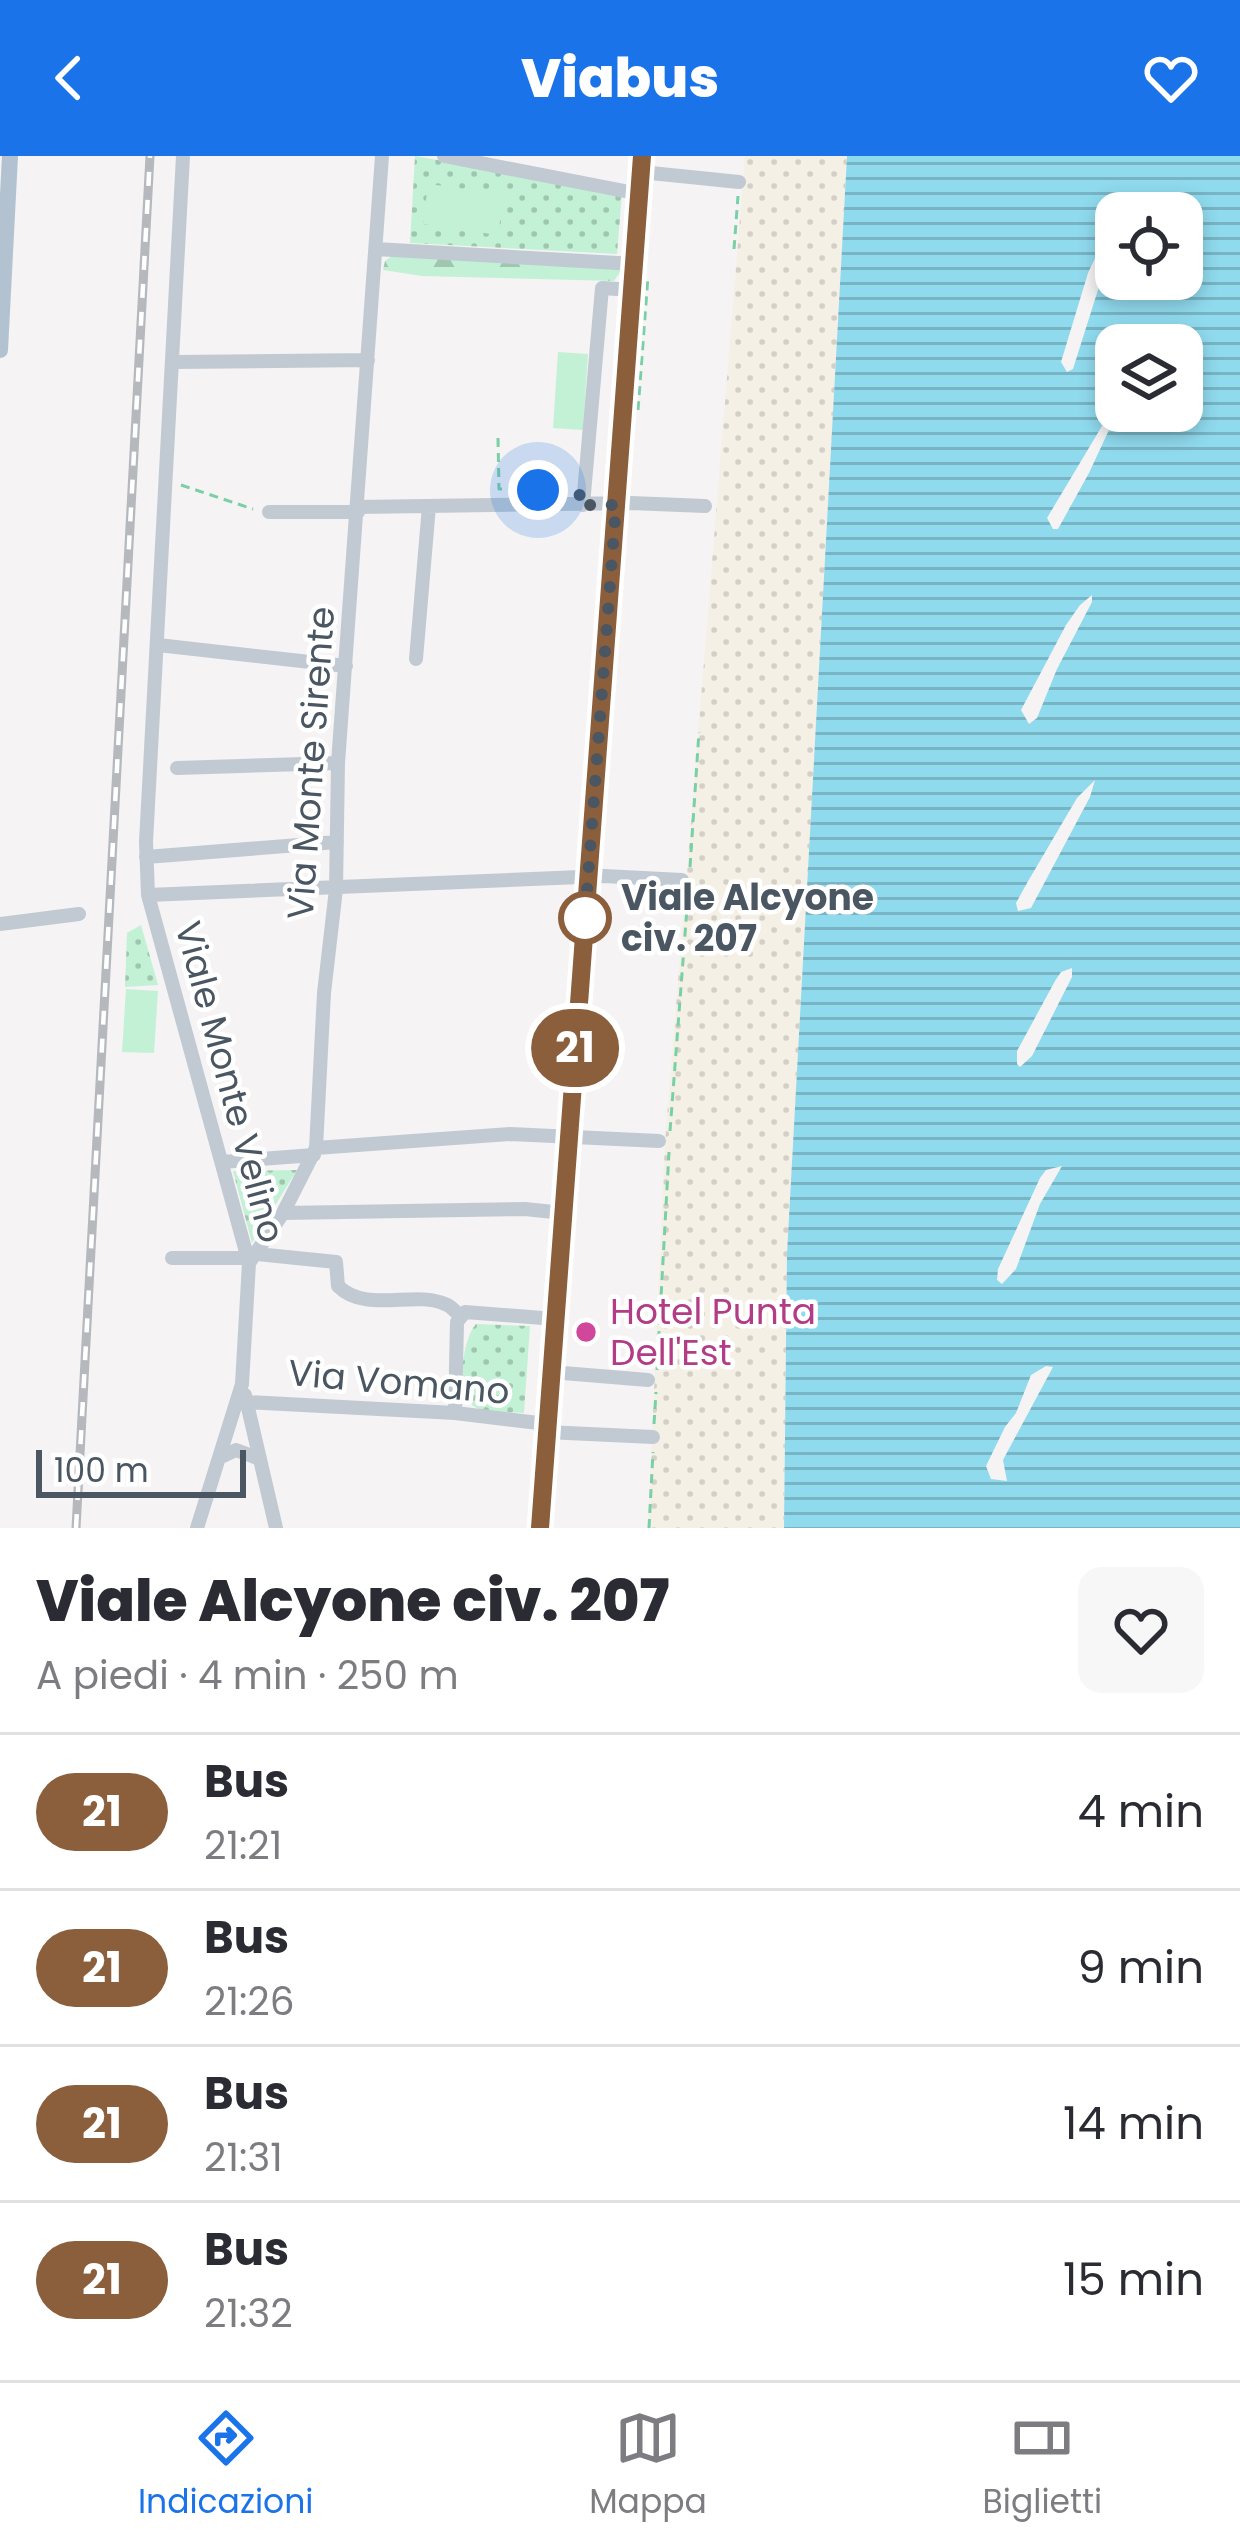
<!DOCTYPE html>
<html lang="it">
<head>
<meta charset="utf-8">
<style>
  :root { --surface:#fff; --page:#f7f7f7; --text:#2b2b33; --muted:#7c7c81; --line:#e1e1e2; --accent:#1a73e8 }
  body { margin:0; font-family:Poppins,sans-serif; background:var(--page); color:var(--text); height:100vh; display:flex; flex-direction:column; font-size:45px; white-space:nowrap }
  * { box-sizing:border-box; margin:0 }
  p { font-size:39px; color:var(--muted) }
  .icon { flex:none; width:66px; height:66px; fill:none; stroke:currentColor; stroke-width:2; stroke-linecap:round; stroke-linejoin:round }
  .map { position:relative; height:1372px; overflow:hidden }
  .panel { display:flex; flex-direction:column; background:var(--surface); flex:1 }
  .panel>* { flex:none }
  .badge { padding:0 24px; border-radius:39px; font-size:42px; line-height:78px }
  .fabs { position:absolute; left:1095px; top:36px; display:grid; gap:24px }
  .fabs a { display:grid; place-items:center; width:108px; height:108px; border-radius:24px; background:var(--surface); box-shadow:0 6px 18px #0003; font-size:60px }
  .scale { position:absolute; left:36px; bottom:30px; width:210px; box-sizing:border-box; padding-left:12px; border:6px solid #4a5661; border-top:0; font-size:33px; line-height:42px; white-space:nowrap; color:#4a5661; -webkit-text-stroke:9px #fff; paint-order:stroke }
  .you { position:absolute; width:60px; height:60px; margin:-30px; border:9px solid #fff; border-radius:50%; background:#1a73e8; box-shadow:0 0 0 18px #1a73e833 }
  .map>.badge { position:absolute; translate:-50% -50%; box-shadow:0 0 0 6px #fff }
  .round { display:grid; place-items:center; flex:none; width:126px; height:126px; border-radius:24px; background:var(--page) }
  .headline { display:flex; align-items:center; justify-content:space-between; height:204px; padding:0 36px }
  h1 { font-size:57px; font-weight:800; line-height:90px }
  ul { padding:0; list-style:none }
  li { display:flex; align-items:center; gap:36px; height:156px; padding:0 36px; border-top:3px solid var(--line) }
  li div { flex:1 }
  li b { display:block; font-size:45px }
  li em { font-style:normal }
  li .badge { min-width:132px; font-weight:700; text-align:center }
  header { display:flex; justify-content:space-between; align-items:center; height:156px; padding:0 36px; background:var(--accent); color:#fff; font-size:54px; font-weight:800 }
  .menu { display:flex; justify-content:space-around; align-items:center; height:168px; border-top:3px solid var(--line); background:var(--surface); font-size:33px; color:var(--muted) }
  .menu a { display:grid; justify-items:center; gap:6px }
  .menu .selected { color:var(--accent) }
  .map>svg:first-child { display:block }
  .grass { fill:url(#grass-dots) }
  .forest { fill:url(#forest-firs) }
  .sand { fill:url(#sand-dots) }
  .garden { fill:#c3f1d5 }
  .water { fill:url(#water-rules); fill-rule:evenodd }
  .pier { fill:#f5f3f3 }
  .lines { fill:none; stroke-linecap:round; stroke-linejoin:round }
  .path { stroke:#7ad0a6; stroke-width:3; stroke-dasharray:9 6; stroke-linecap:butt }
  .minor { stroke:#c1cad2; stroke-width:14 }
  .major { stroke:#b3c2d1; stroke-width:16 }
  .rail-casing { stroke:#b5b8bd; stroke-width:9 }
  .rail { stroke:#fff; stroke-width:4.5; stroke-dasharray:14; stroke-linecap:butt }
  .line-casing { stroke:#fff; stroke-width:27 }
  .line { stroke:#8b5e3c; stroke-width:18 }
  .walk { stroke:#4a5661; stroke-width:12; stroke-dasharray:0 21.6 }
  .stop-dot { fill:#fff; stroke:#8b5e3c; stroke-width:6 }
  .hotel-dot { fill:#d1479c; stroke:#fff; stroke-width:4.5 }
  .labels { text-anchor:middle; dominant-baseline:central; stroke-width:9; stroke-linejoin:round; paint-order:stroke }
  .street-label { font-size:36px; fill:#4a5661; stroke:#fff }
  .stop-label { font-size:36px; font-weight:bold; fill:#4a5661; stroke:#fff; text-anchor:start }
  .hotel-label { font-size:36px; fill:#b23c85; stroke:#fff; text-anchor:start }
</style>
</head>
<body>
<header><svg class="icon" aria-label="back" viewBox="0 0 24 24"><path d="M15 5l-7 7 7 7"/></svg>Viabus<svg class="icon" aria-label="heart" viewBox="0 0 24 24"><path d="M12 20l-8-8c-3-5 5-10 8-4 3-6 11-1 8 4z"/></svg></header>
<div class="map">
<svg width="1240" height="1372" viewBox="0 0 1240 1372">
  <defs>
    <pattern id="grass-dots" width="8" height="8" patternUnits="userSpaceOnUse" patternTransform="scale(3)"><rect width="8" height="8" fill="#c3f1d5"/><path d="M2 2h.1M6 6h.1" fill="none" stroke="#a0c6b0" stroke-width="1.8" stroke-linecap="round"/></pattern>
    <pattern id="forest-firs" width="22" height="20" patternUnits="userSpaceOnUse" patternTransform="scale(3)"><rect width="22" height="20" fill="#c3f1d5"/><path d="M5 1l3.5 6h-7zM16 11l3.5 6h-7z" fill="#a0c6b0"/></pattern>
    <pattern id="sand-dots" width="8" height="8" patternUnits="userSpaceOnUse" patternTransform="scale(3)"><rect width="8" height="8" fill="#f5f0e5"/><path d="M2 2h.1M6 6h.1" fill="none" stroke="#d4d0c7" stroke-width="1.8" stroke-linecap="round"/></pattern>
    <pattern id="water-rules" width="6" height="5" patternUnits="userSpaceOnUse" patternTransform="scale(3)"><rect width="6" height="5" fill="#90daee"/><path d="M0 2.5h6" fill="none" stroke="#78b4c4"/></pattern>
  </defs>
  <rect width="100%" height="100%" fill="#f5f3f3"/>
  <path class="grass" d="M415 0 622 37 617 98 410 87Z
    M141 769 158 829 125 831 127 777Z
    M297 1014 253 1085 252 1087 233 1015Z
    M476 1168 530 1170 524 1257C510 1256 486 1258 475 1251 454 1239 463 1182 476 1168Z"/>
  <path class="forest" d="M392 100 622 113 614 125 422 120 383 114 385 105Z"/>
  <path class="sand" d="M745 0H847L787 1098 784 1372H648L665 986Z"/>
  <path class="garden" d="M428 28 504 38 498 79 423 68Z
    M558 196 588 198 583 274 553 272Z
    M126 833 158 835 154 897 122 896Z"/>
  <path class="water" d="M847 0H1240V1372H784L787 1098ZM1116 57H1182V123H1116ZM1116 189H1182V255H1116Z"/>
  <path class="pier" d="M1099 94H1109V99L1073 213 1067 216 1061 206 1088 117Z
    M1115 261 1089 317 1058 373H1053L1047 362 1102 270Z
    M1092 439V446L1057 513 1037 562 1029 568 1021 554 1066 469 1080 449Z
    M1095 624 1090 641 1031 752 1018 755 1016 747 1027 727 1077 642Z
    M1072 812V821L1032 900 1020 911 1017 908V895L1055 825 1061 816Z
    M1062 1010 1040 1048 1016 1113 1002 1128 997 1124 998 1113 1040 1022 1046 1014Z
    M1046 1210 1053 1211 1003 1304 1007 1325 991 1323 986 1310 1005 1271 1016 1257 1031 1219Z"/>
  <g class="lines">
    <path class="path" d="M734 93 738 40
      M638 254 648 120
      M498 282 499 333H518
      M181 329 253 353
      M690 711 699 576
      M670 975 688 739
      M657 1214 669 996
      M654 1268 656 1236
      M649 1372 653 1296"/>
    <path class="minor" d="M183 0 146 686 148 739 249 1107 242 1228 197 1372
      M444 0 640 38
      M641 16 739 26
      M376 93 635 108
      M175 206 368 204
      M583 349 602 132 633 134
      M358 351 631 347 705 350
      M269 356H358
      M158 489 346 510
      M416 503 429 350
      M177 612 338 607
      M146 701 337 686
      M148 739 604 720 682 724
      M0 768 79 758
      M316 992 510 978 659 985
      M222 1006 314 999
      M283 1057 525 1053 563 1057
      M257 1098 336 1106 338 1130C366 1158 414 1134 445 1148 452 1150 456 1157 461 1161
      M172 1102H248
      M249 1107 283 1057 316 992 324 837 336 733 338 607 382 0
      M551 1216 648 1224
      M245 1239 276 1372
      M247 1246 455 1257 547 1268
      M455 1257 457 1166 465 1156 555 1163
      M546 1276 653 1281
      M221 1301 236 1294 260 1303
      M540 1372 642 0"/>
    <path class="major" d="M0 194 10 0"/>
    <defs>
      <path id="rail" d="M76 1372 150 0"/>
    </defs>
    <use href="#rail" class="rail-casing"/>
    <use href="#rail" class="rail"/>
  </g>
  <g class="lines">
    <defs>
      <path id="line" d="M540 1372 642 0"/>
    </defs>
    <use href="#line" class="line-casing"/>
    <use href="#line" class="line"/>
    <path class="walk" d="M538 334 545 339H584L583 349H616L584 775 585 762"/>
  </g>
  <circle class="stop-dot" cx="585" cy="762" r="24"/>
  <circle class="hotel-dot" cx="586" cy="1176" r="12"/>
  <g class="labels">
    <g class="street-label">
      <text transform="translate(311 607) rotate(-86)">Via Monte Sirente</text>
      <text transform="translate(230 926) rotate(75)">Viale Monte Velino</text>
      <text transform="translate(399 1226) rotate(5)">Via Vomano</text>
    </g>
    <g class="stop-label">
      <text x="621" y="741">Viale Alcyone<tspan x="621" dy="41">civ. 207</tspan></text>
    </g>
    <g class="hotel-label">
      <text x="610" y="1155">Hotel Punta<tspan x="610" dy="41">Dell'Est</tspan></text>
    </g>
  </g>
</svg>
<div class="fabs">
<a><svg class="icon" aria-label="locate" viewBox="0 0 24 24"><circle cx="12" cy="12" r="6"/><path d="M12 2v4M12 18v4M2 12h4M18 12h4"/></svg></a>
<a><svg class="icon" aria-label="layers" viewBox="0 0 24 24"><path d="M12 4l9 5-9 5-9-5zM3 14l9 5 9-5"/></svg></a>
</div>
<div class="scale">100 m</div>
<div class="you" style="left:538px;top:334px"></div>
<b class="badge" style="left:575px;top:892px;background:#8b5e3c;color:#fff">21</b>
</div>
<section class="panel">
<div class="headline"><div><h1>Viale Alcyone civ. 207</h1><p>A piedi · 4 min · 250 m</p></div><a class="round"><svg class="icon" aria-label="heart" viewBox="0 0 24 24"><path d="M12 20l-8-8c-3-5 5-10 8-4 3-6 11-1 8 4z"/></svg></a></div>
<ul>
<li><span class="badge" style="background:#8b5e3c;color:#fff">21</span><div><b>Bus</b><p>21:21</p></div><em>4 min</em></li>
<li><span class="badge" style="background:#8b5e3c;color:#fff">21</span><div><b>Bus</b><p>21:26</p></div><em>9 min</em></li>
<li><span class="badge" style="background:#8b5e3c;color:#fff">21</span><div><b>Bus</b><p>21:31</p></div><em>14 min</em></li>
<li><span class="badge" style="background:#8b5e3c;color:#fff">21</span><div><b>Bus</b><p>21:32</p></div><em>15 min</em></li>
</ul>
</section>
<nav class="menu">
<a class="selected"><svg class="icon" aria-label="directions" viewBox="0 0 24 24"><path d="M12 3l9 9-9 9-9-9zM9 14v-3h6M13 9l2 2-2 2"/></svg>Indicazioni</a>
<a><svg class="icon" aria-label="map" viewBox="0 0 24 24"><path d="M3 6l6-2 6 2 6-2v14l-6 2-6-2-6 2zM9 4v14M15 6v14"/></svg>Mappa</a>
<a><svg class="icon" aria-label="tickets" viewBox="0 0 24 24"><path d="M3 7h18v10H3zM15 7v10"/></svg>Biglietti</a>
</nav>
</body>
</html>
